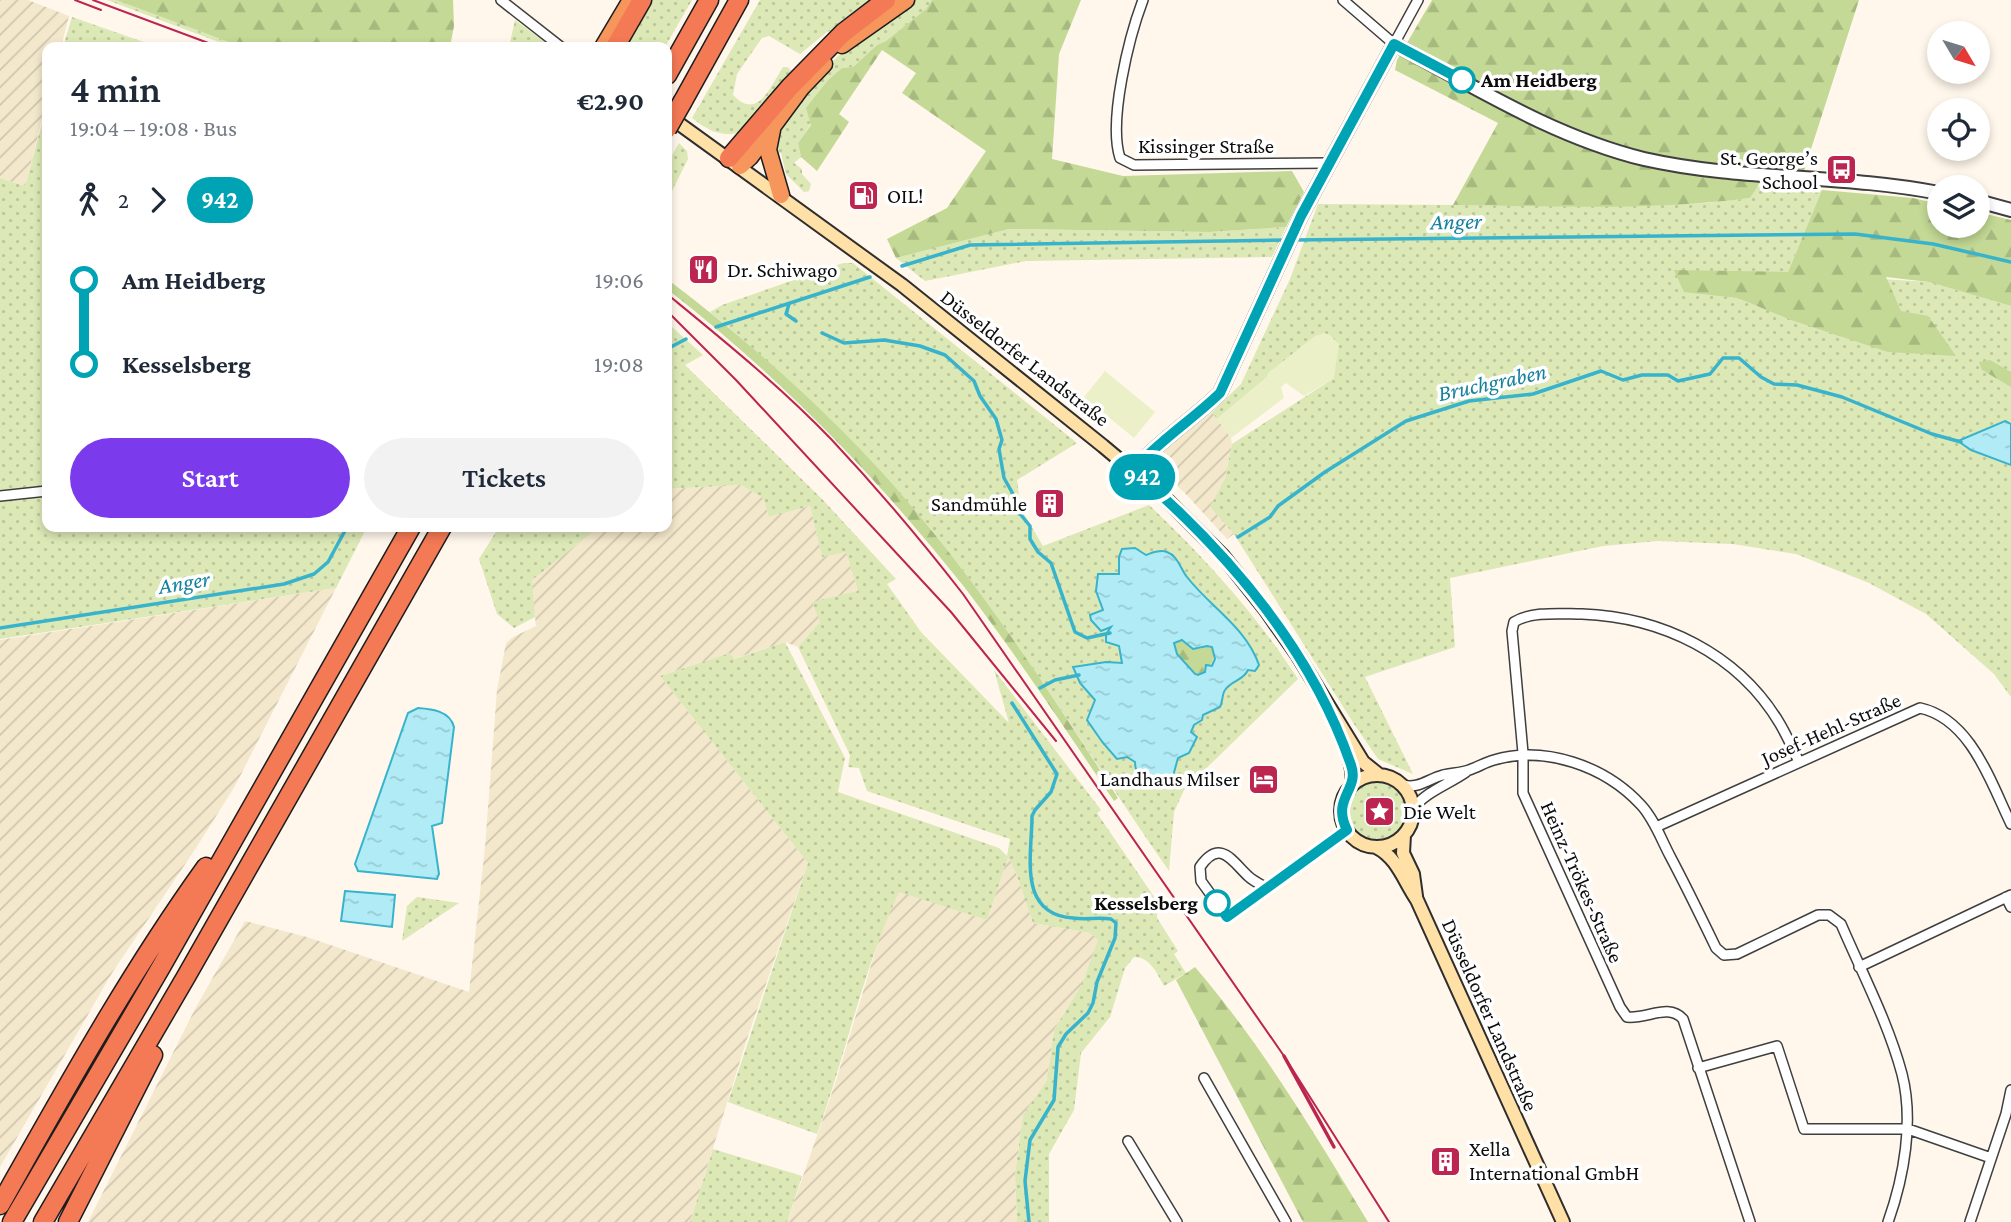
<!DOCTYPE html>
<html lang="en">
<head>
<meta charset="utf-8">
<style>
  :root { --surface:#fff; --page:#f2f2f3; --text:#1f2937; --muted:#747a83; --accent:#7c3aed }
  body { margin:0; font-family:"Crimson Pro",serif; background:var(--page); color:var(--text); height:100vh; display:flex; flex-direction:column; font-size:26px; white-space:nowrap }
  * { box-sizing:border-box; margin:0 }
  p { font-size:23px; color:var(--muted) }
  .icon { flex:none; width:38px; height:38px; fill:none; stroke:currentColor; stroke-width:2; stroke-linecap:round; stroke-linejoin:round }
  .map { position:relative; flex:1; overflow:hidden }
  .side { position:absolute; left:42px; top:42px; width:630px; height:490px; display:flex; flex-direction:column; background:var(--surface); border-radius:14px; box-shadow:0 4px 10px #0003 }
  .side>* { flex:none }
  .badge { padding:0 14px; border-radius:23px; font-size:24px; line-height:46px }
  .needle { width:46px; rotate:128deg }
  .fabs { position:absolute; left:1927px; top:21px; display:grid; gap:14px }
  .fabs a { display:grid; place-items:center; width:63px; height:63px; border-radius:50%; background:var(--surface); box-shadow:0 4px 10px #0003; font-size:35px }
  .map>.badge { position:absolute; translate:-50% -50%; box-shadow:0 0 0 4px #fff }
  .legs { display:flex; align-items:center; gap:10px; height:77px; padding:0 28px; font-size:23px }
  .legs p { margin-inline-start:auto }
  .headline { display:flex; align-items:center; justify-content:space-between; height:119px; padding:0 28px }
  h1 { font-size:38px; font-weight:600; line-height:52px }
  .action { display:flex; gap:14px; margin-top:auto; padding:14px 28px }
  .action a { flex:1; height:80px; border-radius:42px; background:var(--accent); color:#fff; font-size:28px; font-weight:600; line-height:80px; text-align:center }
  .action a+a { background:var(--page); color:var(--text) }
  ul { padding:0 28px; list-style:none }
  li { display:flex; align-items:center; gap:24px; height:84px; font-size:26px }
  li i { display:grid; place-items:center; width:10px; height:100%; margin:0 9px; background:currentColor }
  li i::after { content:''; width:18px; height:18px; margin:-9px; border:5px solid; border-radius:50%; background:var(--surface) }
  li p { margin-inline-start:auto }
  li:first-child i { background:linear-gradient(#0000 50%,currentColor 0) }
  li:last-child i { background:linear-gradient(currentColor 50%,#0000 0) }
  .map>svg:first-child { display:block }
  .farmland { fill:url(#farmland-furrows) }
  .grass { fill:url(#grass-dots) }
  .forest { fill:url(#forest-firs) }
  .pitch { fill:#ebf0c8 }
  .water { fill:url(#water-ripples); stroke:#38b3cc; stroke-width:2; fill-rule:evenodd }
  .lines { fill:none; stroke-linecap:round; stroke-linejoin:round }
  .stream { stroke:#38b3cc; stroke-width:3.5 }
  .minor-casing { stroke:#3f3f3f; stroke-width:12 }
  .tertiary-casing { stroke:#3f3f3f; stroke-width:16 }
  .secondary-casing { stroke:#2e2e2e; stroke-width:16 }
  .trunk-casing { stroke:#1d1d1d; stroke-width:19 }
  .motorway-casing { stroke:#1d1d1d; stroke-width:21 }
  .minor { stroke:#fff; stroke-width:9 }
  .tertiary { stroke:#fff; stroke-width:12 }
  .secondary { stroke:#ffe1a7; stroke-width:12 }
  .trunk { stroke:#f6955c; stroke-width:16 }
  .motorway { stroke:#f47955; stroke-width:18 }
  .tram { stroke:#bb254f; stroke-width:2 }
  .rail { stroke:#bb254f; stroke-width:3.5 }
  .motorway-bridge-casing { stroke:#1d1d1d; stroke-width:21; stroke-linecap:butt }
  .motorway-bridge { stroke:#f47955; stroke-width:18 }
  .line-1-casing { stroke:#fff; stroke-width:16 }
  .line-1 { stroke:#00a3b4; stroke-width:10 }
  .stop-1-dot { fill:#fff; stroke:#00a3b4; stroke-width:3.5 }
  .labels { text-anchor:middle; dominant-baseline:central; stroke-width:7; stroke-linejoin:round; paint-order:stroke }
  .stop-label { font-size:21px; font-weight:bold; fill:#0c0c0c; stroke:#fff; text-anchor:start }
  .street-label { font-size:21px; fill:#0c0c0c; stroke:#fff }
  .poi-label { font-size:21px; fill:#0c0c0c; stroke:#fff; text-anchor:start }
  .water-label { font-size:23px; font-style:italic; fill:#17819d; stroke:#fff }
</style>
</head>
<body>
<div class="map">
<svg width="2011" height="1222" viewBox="0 0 2011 1222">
  <defs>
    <pattern id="farmland-furrows" width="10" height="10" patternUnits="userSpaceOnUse" patternTransform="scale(1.75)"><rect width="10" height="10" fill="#f4e8cc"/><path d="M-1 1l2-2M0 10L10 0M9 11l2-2" fill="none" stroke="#d0c6ae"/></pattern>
    <pattern id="grass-dots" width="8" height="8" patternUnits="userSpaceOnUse" patternTransform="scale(1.75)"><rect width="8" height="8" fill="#dce8b6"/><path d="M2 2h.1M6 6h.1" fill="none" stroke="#bcc69b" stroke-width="1.8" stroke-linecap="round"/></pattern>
    <pattern id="forest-firs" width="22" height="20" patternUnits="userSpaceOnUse" patternTransform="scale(1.75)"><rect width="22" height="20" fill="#c3d995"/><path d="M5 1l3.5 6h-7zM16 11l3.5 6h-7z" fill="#a6b97f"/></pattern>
    <pattern id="water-ripples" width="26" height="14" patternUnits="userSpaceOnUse" patternTransform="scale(1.75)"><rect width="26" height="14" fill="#b1ecf6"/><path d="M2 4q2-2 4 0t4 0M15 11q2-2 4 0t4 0" fill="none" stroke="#97c9d2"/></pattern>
  </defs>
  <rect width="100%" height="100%" fill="#fff7eb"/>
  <path class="farmland" d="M0 0H28L69 16 61 47H47V100L25 186 0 178Z
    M1212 412 1231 438 1232 444 1225 478 1210 507 1234 534 1227 539 1184 492 1163 474 1154 460 1186 430Z
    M741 485 763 498 769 517 810 506 822 556 846 552 858 591 820 622 798 647 785 642 733 659 730 653 660 676 808 863 747 1039 690 1222H88L196 1007 245 921 307 937 469 992 485 847 497 690 506 643 513 637 536 626 531 580 599 527H667V489Z
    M336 588 235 786 196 848 112 973 0 1167V640Z
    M1008 856 1016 873 1033 923 1090 933 1099 940 1083 982 1054 1030 1047 1080 1023 1115 1015 1174 1017 1222H787L836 1081 882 929 899 891 987 920Z"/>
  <path class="grass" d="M107 0H116L242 47H232Z
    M647 0H692L665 47H623Z
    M760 0H876L837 29 827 32 800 54 769 36 762 38 737 74 733 95C758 121 770 87 783 67H787L794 73 741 132C722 138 707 130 692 118Z
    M916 0H932L926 9 886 41 877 45 853 67 842 68 829 79 811 124 798 143 801 157 794 163 802 169V174L811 184 809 191 804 192 786 174 781 153H774L779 126 817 77 842 52Z
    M72 17 158 47H63Z
    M515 20 551 47H509Z
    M47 105V490L0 494V178L25 186Z
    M679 143 687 151 688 159 667 201V164Z
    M1756 186 1822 190 1788 272H1774L1929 282 2011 306V697L1994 674 1926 614 1869 583 1796 554 1733 544 1658 541 1603 546 1450 578 1455 647 1365 677 1413 774 1378 759 1354 724 1234 534 1210 507 1225 478 1232 444 1334 378 1307 343 1269 373 1267 377 1217 419 1212 412 1241 384 1290 279 1318 204 1612 206 1707 203 1750 198Z
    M1286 227 1272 257 1026 261 925 281 896 258 1009 229 1209 232Z
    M843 263H853L1077 443 1017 480 1021 509 1043 546 1149 505C1205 558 1256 614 1298 679L1184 790 1174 812 1169 871C1086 752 1012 626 919 515 856 440 785 374 710 312L722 305Z
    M671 326 703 355 685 365 823 500 896 579 887 584 921 632 1009 723 994 670 1101 810 1097 813 1161 907 1157 912V918L1178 951 1174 954 1186 973 1164 986C1157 973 1150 957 1134 957L1125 968 1110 1017 1081 1053 1074 1110 1049 1154V1222H1017L1015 1174 1023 1115 1047 1080 1054 1030 1083 982 1098 940 1090 933 1033 923 1016 873 1008 857 987 920 899 892C863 969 846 1054 817 1134L728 1102 808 863 660 676 730 653 734 659 785 642 845 758 838 792 999 848 1007 856 1010 839 867 791 859 768 848 767 850 755 798 647 820 622 812 602 858 591 846 552 822 557 810 506 769 517 763 498 741 485 667 489V329Z
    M47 493V527H367L336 588 0 639V498Z
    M499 527H599L532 580 535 617 514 628 497 614 479 559Z
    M1348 811a29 29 0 1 1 58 0a29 29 0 1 1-58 0Z
    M417 897 459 903 402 941 407 906Z
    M713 1149 802 1176 787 1222H690Z"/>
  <path class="forest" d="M116 0H453L454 26 450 47H242Z
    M932 0H1081L1059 54 1052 159 1123 176 1292 171 1304 192 1286 227 1209 232 1009 229 896 258 887 239 947 208 986 151 902 93 916 73 882 50 839 114 849 122 817 171 801 157 798 143 811 125 806 108 829 79 842 68 853 67 877 45 886 41 926 9Z
    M1432 0H1859L1802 177 1766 173 1750 198C1652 211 1552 206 1453 205L1498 123 1395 70 1397 60Z
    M1822 190 1913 198 1939 204V226H1978V212L2011 220V306L1929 282 1886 277 1901 311 1928 316 1956 356 1888 352 1791 320 1738 298 1684 292 1674 270 1788 272Z
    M667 279C759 349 845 426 919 515 993 604 1056 701 1118 798L1114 801C1065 729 1018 657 965 588 877 477 779 376 667 289Z
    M1990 360 2011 372V387L1982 370 1979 362Z
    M1180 640 1200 649 1207 646 1212 647C1215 662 1211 668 1198 675L1195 674 1177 654 1174 643Z
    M1195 967C1262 1045 1315 1134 1368 1222H1303L1176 980Z"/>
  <path class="pitch" d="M1324 333 1330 335 1339 344 1334 378 1304 396 1286 383 1281 387 1284 398 1231 438 1217 419 1267 377 1268 373 1315 336Z
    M1105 371 1155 412 1134 438 1084 397Z"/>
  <path class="water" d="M2005 421 2011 424V465L1971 450 1958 441Z
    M1135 548 1146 555C1152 553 1160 549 1167 552 1178 556 1180 568 1187 577 1210 607 1246 627 1259 665L1255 671 1248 670C1243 681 1232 680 1225 690 1222 694 1223 701 1220 707L1203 715 1202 720 1194 725 1191 732 1197 737 1189 753 1178 758 1173 776C1158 786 1135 783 1135 762L1127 757 1117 759 1103 743 1087 720 1095 700 1080 683 1073 667 1106 662 1122 663 1119 646 1106 642V634L1111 627 1101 631 1091 620 1090 615 1103 610 1096 591 1098 574H1119V557L1122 549ZM1182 640 1193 649 1207 646 1212 647 1215 659 1212 666 1206 665 1205 672 1198 675 1195 674 1177 654 1174 643Z
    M418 708C432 709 450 711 454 727L442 823 432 826 439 874 437 879 358 871 355 864 408 713Z
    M345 891 395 895 392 927 341 921Z"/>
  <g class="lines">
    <path class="stream" d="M1293 240 1855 234 1933 244 2011 262
      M902 266 970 245 1285 240
      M789 304 786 314 796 321
      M716 327 870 277
      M822 333 844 343 884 340 920 346 945 355 974 381 980 396 996 419 1002 440 999 449 1004 478 1013 494 1017 510 1030 526V539L1038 552 1051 563 1075 632 1087 638 1110 633
      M667 349 686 339
      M1238 537 1270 517 1278 506 1325 472 1406 421 1469 401 1533 394 1601 371 1623 380 1642 375H1668L1678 381 1710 374 1723 358H1739L1761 377 1774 384 1797 385 1842 397 1932 434 1961 442
      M0 628 284 584 314 574 328 562 347 527
      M1040 688 1055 680 1079 675
      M1012 703 1057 774 1051 792 1035 810 1032 816C1032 855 1017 914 1073 918 1086 920 1098 917 1111 919L1116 923 1115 938 1097 982 1093 1003 1088 1013 1066 1034 1058 1047 1054 1100 1030 1140 1025 1181 1029 1222"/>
    <defs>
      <path id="minor" d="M501 0 561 47
        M1143 0C1129 37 1108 121 1120 158L1134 165 1329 163
        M1343 0 1394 44 1418 0
        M0 496 47 491
        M1402 785C1419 789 1428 779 1443 775 1452 773 1461 773 1469 770 1478 767 1486 762 1494 760 1545 745 1605 766 1641 805 1654 819 1661 839 1670 856 1686 886 1701 917 1716 948L1724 955 1737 954 1818 915H1829L1841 924C1862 973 1888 1022 1902 1074 1914 1121 1904 1177 1888 1222
        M1413 809C1425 792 1449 784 1466 772
        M1656 827 1920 708C1971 719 1991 783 2011 824
        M1267 888C1260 884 1253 881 1248 876 1232 861 1220 838 1200 867L1201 881 1227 917 1347 830
        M2006 897 2011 907
        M1859 967 2011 895
        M1698 1068 1777 1046 1804 1129H1908L1991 1158
        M1204 1078 1286 1222
        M1128 1141 1177 1222
        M1750 1222 1683 1019C1668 1003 1648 1019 1627 1017L1620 1007 1523 793V753L1512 631 1514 622C1531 611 1561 614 1582 614 1661 617 1738 653 1780 724 1787 736 1793 749 1799 762
        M1970 1222 2006 1114 2011 1090"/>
      <path id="tertiary" d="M1978 201 2011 210
        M1133 470C1159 441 1192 420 1220 393L1301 216 1394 44C1475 87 1554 137 1644 159 1741 181 1842 174 1939 193"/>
      <path id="secondary" d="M667 115 902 285 1103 446 1165 498 1223 556 1265 609 1298 656 1363 762 1378 774
        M1336 724C1342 743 1357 766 1351 786
        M1341 811a36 36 0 1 1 72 0a36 36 0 1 1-72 0Z
        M1404 835 1403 853 1413 874 1416 896
        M1376 847C1397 857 1404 881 1417 900L1563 1222"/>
      <path id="trunk" d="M842 45 906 0
        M603 47 631 0
        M772 130 768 150 781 195
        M740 166 750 157 801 88 824 64"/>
      <path id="motorway" d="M615 47 642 0
        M667 75 709 0
        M683 101 739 0
        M729 158 790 87 843 33 886 0
        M0 1205C65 1090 129 974 206 867
        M12 1222 161 967 411 527
        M43 1222 187 975 442 527
        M68 1222 153 1055"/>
    </defs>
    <use href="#minor" class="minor-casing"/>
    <use href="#tertiary" class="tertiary-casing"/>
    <use href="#secondary" class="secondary-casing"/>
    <use href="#trunk" class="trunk-casing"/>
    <use href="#motorway" class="motorway-casing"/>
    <use href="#minor" class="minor"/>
    <use href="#tertiary" class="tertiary"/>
    <use href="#secondary" class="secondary"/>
    <use href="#trunk" class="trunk"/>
    <use href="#motorway" class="motorway"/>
    <path class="tram" d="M75 0 101 10
      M93 0 219 47
      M667 294C723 340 780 386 831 439 878 489 921 540 963 594L1284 1056 1389 1222
      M667 311 736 380 951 612 1056 741"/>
    <path class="rail" d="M1284 1056 1334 1147"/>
    <defs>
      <path id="motorway-bridge" d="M667 129 683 101"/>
    </defs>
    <use href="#motorway-bridge" class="motorway-bridge-casing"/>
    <use href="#motorway-bridge" class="motorway-bridge"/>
  </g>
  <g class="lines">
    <defs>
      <path id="line-1" d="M1217 903 1227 917 1347 830C1331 798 1360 790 1351 765 1311 648 1226 550 1133 470 1159 441 1192 420 1220 393L1301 216 1394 44 1462 80"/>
    </defs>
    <use href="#line-1" class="line-1-casing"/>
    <use href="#line-1" class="line-1"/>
  </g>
  <defs>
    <symbol id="bus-square" viewBox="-11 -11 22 22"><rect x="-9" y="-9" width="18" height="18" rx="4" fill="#bb254f" stroke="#fff"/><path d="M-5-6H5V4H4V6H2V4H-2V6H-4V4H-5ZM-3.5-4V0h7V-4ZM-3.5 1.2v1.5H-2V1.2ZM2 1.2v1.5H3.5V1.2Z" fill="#fff"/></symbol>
    <symbol id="fuel-square" viewBox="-11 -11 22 22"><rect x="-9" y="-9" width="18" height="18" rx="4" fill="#bb254f" stroke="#fff"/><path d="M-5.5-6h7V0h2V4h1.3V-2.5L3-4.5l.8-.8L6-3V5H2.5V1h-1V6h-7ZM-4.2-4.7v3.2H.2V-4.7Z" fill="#fff"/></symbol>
    <symbol id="restaurant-square" viewBox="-11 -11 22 22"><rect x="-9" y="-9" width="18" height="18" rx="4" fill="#bb254f" stroke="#fff"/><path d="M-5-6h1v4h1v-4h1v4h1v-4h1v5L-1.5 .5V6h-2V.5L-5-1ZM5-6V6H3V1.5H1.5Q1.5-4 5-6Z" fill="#fff"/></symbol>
    <symbol id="building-square" viewBox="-11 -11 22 22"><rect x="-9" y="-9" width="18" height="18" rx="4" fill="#bb254f" stroke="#fff"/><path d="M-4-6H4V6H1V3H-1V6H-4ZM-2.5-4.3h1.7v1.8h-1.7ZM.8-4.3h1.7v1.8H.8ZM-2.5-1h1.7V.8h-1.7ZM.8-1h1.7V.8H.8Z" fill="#fff"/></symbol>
    <symbol id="hotel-square" viewBox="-11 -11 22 22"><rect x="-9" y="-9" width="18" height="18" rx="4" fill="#bb254f" stroke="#fff"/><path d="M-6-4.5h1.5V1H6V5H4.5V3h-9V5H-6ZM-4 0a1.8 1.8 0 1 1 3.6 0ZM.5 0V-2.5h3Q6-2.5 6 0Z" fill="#fff"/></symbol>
    <symbol id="sight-square" viewBox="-11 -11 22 22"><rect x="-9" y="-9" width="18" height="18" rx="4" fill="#bb254f" stroke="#fff"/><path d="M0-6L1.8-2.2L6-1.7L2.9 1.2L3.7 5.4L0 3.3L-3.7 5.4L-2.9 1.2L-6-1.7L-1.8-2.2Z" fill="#fff"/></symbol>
  </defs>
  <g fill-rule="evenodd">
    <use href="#bus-square" x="1824" y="152" width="35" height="35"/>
    <use href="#fuel-square" x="846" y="178" width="35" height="35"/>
    <use href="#restaurant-square" x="686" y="252" width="35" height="35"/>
    <use href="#building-square" x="1032" y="486" width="35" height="35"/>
    <use href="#hotel-square" x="1246" y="762" width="35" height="35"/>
    <use href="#sight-square" x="1362" y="794" width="35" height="35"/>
    <use href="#building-square" x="1428" y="1144" width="35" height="35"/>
  </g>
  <g class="stop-1-dot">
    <circle cx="1462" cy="80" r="12"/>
    <circle cx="1217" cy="903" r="12"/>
  </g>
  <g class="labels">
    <g class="stop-label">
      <text x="1481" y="80">Am Heidberg</text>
      <text x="1198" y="903" text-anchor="end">Kesselsberg</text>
    </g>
    <g class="street-label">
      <text x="1206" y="146">Kissinger Straße</text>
      <text transform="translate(1025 358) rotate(38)">Düsseldorfer Landstraße</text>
      <text transform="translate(1831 729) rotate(-24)">Josef-Hehl-Straße</text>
      <text transform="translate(1582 882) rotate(66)">Heinz-Trökes-Straße</text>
      <text transform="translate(1490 1015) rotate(66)">Düsseldorfer Landstraße</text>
    </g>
    <g class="poi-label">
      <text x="1818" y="158" text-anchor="end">St. George’s<tspan x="1818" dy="24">School</tspan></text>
      <text x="887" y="196">OIL!</text>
      <text x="727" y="270">Dr. Schiwago</text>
      <text x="1027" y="504" text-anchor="end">Sandmühle</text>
      <text x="1240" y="779" text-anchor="end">Landhaus Milser</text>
      <text x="1403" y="812">Die Welt</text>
      <text x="1469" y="1149">Xella<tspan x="1469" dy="24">International GmbH</tspan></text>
    </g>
    <g class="water-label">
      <text transform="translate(1456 221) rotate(-1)">Anger</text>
      <text transform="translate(1492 382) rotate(-12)">Bruchgraben</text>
      <text transform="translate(184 582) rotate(-9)">Anger</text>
    </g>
  </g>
</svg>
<div class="fabs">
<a><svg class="needle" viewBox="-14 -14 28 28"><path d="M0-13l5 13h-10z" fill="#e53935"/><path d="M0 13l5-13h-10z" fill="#747a83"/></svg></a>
<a><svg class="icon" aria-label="locate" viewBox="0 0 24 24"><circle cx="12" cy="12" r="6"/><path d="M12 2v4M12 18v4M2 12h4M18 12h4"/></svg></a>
<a><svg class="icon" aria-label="layers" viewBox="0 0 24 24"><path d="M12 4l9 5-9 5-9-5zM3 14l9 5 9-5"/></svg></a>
</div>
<b class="badge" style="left:1142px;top:477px;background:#00a3b4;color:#fff">942</b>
<section class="side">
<div class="headline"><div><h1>4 min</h1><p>19:04 – 19:08 · Bus</p></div><b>€2.90</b></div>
<div class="legs"><svg class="icon" aria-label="walk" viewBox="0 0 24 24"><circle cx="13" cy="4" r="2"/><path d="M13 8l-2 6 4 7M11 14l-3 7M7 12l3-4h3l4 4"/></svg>2<svg class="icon" aria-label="forward" viewBox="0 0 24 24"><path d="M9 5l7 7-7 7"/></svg><b class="badge" style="background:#00a3b4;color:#fff">942</b></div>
<ul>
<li><i style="color:#00a3b4"></i><b>Am Heidberg</b><p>19:06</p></li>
<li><i style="color:#00a3b4"></i><b>Kesselsberg</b><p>19:08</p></li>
</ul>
<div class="action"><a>Start</a><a>Tickets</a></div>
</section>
</div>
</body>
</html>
